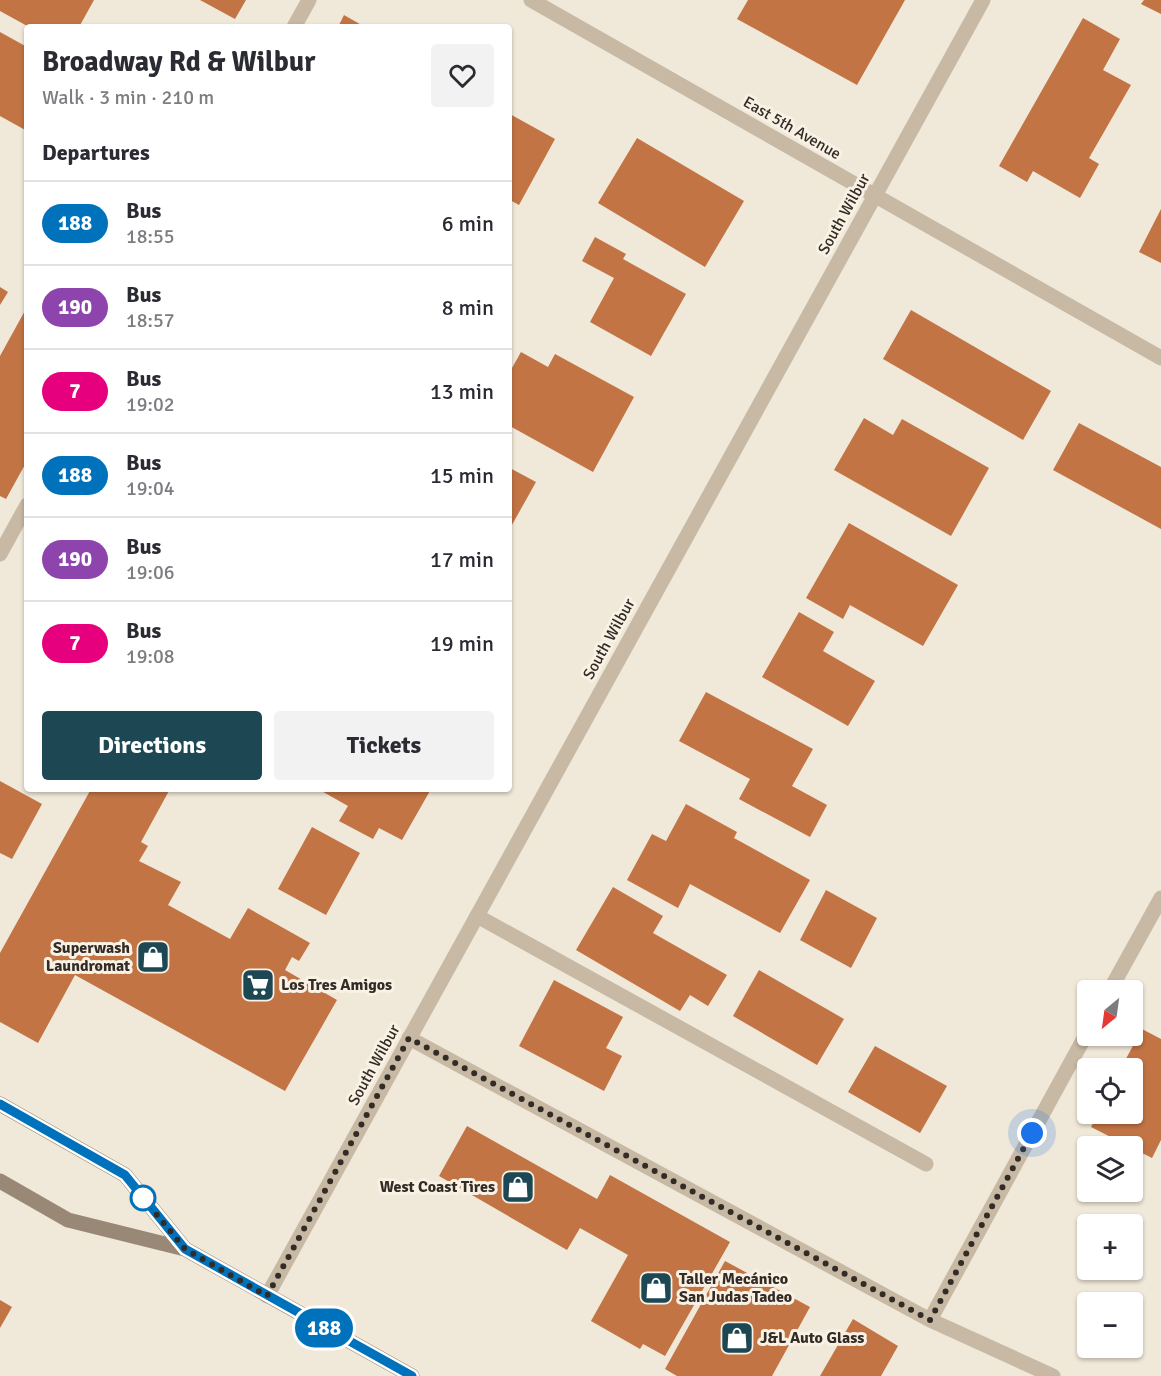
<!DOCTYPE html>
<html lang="en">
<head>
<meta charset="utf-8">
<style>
  :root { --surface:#fff; --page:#f2f2f3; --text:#2b2b33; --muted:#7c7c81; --line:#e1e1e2; --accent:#1d4753 }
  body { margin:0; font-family:Signika,sans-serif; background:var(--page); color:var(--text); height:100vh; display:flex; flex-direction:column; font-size:22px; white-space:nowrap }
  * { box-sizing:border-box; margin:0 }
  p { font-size:20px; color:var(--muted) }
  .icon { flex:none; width:33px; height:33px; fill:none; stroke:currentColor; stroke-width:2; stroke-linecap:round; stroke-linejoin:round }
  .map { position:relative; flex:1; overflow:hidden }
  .side { position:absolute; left:24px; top:24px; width:488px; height:768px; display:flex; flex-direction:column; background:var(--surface); border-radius:6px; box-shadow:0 2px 4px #0004 }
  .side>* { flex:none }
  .badge { padding:0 12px; border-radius:20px; font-size:21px; line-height:39px }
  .needle { width:39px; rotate:209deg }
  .tools { position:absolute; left:1077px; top:980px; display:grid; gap:12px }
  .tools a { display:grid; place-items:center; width:66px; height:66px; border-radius:6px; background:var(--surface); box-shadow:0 2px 4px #0004; font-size:30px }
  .you { position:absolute; width:30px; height:30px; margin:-15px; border:4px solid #fff; border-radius:50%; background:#1a73e8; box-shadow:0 0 0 9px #1a73e833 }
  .map>.badge { position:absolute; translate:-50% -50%; box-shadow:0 0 0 3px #fff }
  h2 { padding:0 18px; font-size:22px; line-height:54px }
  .round { display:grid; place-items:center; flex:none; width:63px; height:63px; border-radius:6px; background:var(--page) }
  .summary { display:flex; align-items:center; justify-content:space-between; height:102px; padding:0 18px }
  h1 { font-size:28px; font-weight:700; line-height:45px }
  .cta { display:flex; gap:12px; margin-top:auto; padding:12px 18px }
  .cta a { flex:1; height:69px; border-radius:6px; background:var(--accent); color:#fff; font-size:24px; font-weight:700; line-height:69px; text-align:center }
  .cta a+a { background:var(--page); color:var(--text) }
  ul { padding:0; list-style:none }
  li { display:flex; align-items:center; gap:18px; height:84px; padding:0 18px; border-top:2px solid var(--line) }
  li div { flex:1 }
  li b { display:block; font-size:22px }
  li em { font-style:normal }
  li .badge { min-width:66px; font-weight:700; text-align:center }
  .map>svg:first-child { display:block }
  .building { fill:#c27444 }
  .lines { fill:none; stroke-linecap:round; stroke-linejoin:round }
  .service { stroke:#c7b9a4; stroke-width:15 }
  .minor { stroke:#c7b9a4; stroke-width:15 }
  .secondary { stroke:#9a8876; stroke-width:15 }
  .line-casing { stroke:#fff; stroke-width:14 }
  .line { stroke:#0072bc; stroke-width:9 }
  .walk { stroke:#332c26; stroke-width:6; stroke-dasharray:0 10.8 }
  .stop-dot { fill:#fff; stroke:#0072bc; stroke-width:3 }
  .labels { text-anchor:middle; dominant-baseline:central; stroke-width:6; stroke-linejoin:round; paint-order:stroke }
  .street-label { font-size:16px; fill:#332c26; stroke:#f8f1e4 }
  .poi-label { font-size:16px; font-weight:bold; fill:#332c26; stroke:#f8f1e4; text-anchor:start }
</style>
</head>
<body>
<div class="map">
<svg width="1161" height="1376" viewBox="0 0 1161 1376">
  <rect width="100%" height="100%" fill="#f0e8d8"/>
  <path class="building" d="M0 0H94L79 27H29L0 11Z
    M200 0H246L235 19Z
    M748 0H905L857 85 737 19Z
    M1144 0H1161V14L1141 4Z
    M344 15 365 27H338Z
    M1083 18 1120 39 1103 70 1131 85 1089 158 1099 164 1080 198 1033 171 1027 182 999 166Z
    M0 32 27 47V131L0 116Z
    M508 113 555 139 519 205 508 199Z
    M637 138 744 201 705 267 598 203Z
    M1161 209V263L1139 252Z
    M595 237 626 254 623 259 686 294 651 356 590 322 614 278 582 261Z
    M0 287 8 292 0 305Z
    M27 307V461L6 499 0 496V356Z
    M911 310 1051 391 1023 440 883 359Z
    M521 352 548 367 555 354 634 397 593 472 508 425V375Z
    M864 418 893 435 902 419 989 468 951 536 834 470Z
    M1079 423 1161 467V529L1053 470Z
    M508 467 536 482 508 532Z
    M849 523 958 585 923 646 850 605 843 619 806 598Z
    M799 612 834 632 823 651 875 681 848 726 762 677Z
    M706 692 813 749 792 786 827 805 810 837 739 799 750 779 679 741Z
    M0 781 42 804 12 859 0 853Z
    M91 789H170L141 842 148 846 139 861 181 882 168 905 230 939 248 908 310 943 299 961 292 957 285 970 337 1000 285 1091 75 975 38 1043 0 1022V953Z
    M318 789H431L402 840 379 828 373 839 339 821 348 806Z
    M686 804 737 832 734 838 810 880 780 933 690 884 678 908 627 880 652 834 666 841Z
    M312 827 360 853 326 915 278 889Z
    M613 887 663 916 653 933 727 975 708 1006 690 995 680 1011 576 950Z
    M826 890 877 918 851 968 800 940Z
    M759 970 844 1019 817 1065 733 1016Z
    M554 980 623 1017 606 1048 622 1056 604 1091 519 1046Z
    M1142 1029 1161 1039V1140L1152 1158 1091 1127 1098 1113H1132V1068H1121Z
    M875 1046 947 1086 920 1133 848 1092Z
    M467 1126 597 1199 610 1175 730 1242 665 1356 643 1344 640 1349 591 1321 628 1255 580 1228 567 1250 439 1176Z
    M725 1261 810 1307 772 1376H677L665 1369Z
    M0 1300 12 1307 0 1328Z
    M853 1319 898 1346 881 1376H820Z"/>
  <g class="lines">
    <path class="service" d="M294 27 309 0
      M0 554 27 505
      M477 916 926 1164
      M1110 990 1161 898
      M409 1038 930 1320 1053 1376
      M930 1320 1088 1031"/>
    <path class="minor" d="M531 0 1161 358
      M267 1296 983 0"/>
    <path class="secondary" d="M0 1104 125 1175 185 1249
      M0 1181 68 1220 185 1249 412 1376"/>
  </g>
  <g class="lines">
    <defs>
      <path id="line" d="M0 1104 125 1175 185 1249 412 1376"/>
    </defs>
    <use href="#line" class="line-casing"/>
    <use href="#line" class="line"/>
    <path class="walk" d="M143 1198 185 1249 267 1296 409 1038 930 1320 1032 1133"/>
  </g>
  <defs>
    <symbol id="shop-square" viewBox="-11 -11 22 22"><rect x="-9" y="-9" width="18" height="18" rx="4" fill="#1d4753" stroke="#f8f1e4"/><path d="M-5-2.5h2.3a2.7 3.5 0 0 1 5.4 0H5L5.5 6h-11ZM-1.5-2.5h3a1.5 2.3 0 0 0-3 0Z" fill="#fff"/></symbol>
    <symbol id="supermarket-square" viewBox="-11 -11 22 22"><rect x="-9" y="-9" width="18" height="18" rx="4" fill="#1d4753" stroke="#f8f1e4"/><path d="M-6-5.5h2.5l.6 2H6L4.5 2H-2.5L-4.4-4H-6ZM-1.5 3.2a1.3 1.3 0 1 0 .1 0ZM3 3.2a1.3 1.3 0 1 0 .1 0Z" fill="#fff"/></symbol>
  </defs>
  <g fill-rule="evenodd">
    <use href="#shop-square" x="134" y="938" width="38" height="38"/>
    <use href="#supermarket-square" x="239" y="966" width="38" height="38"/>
    <use href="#shop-square" x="499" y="1168" width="38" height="38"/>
    <use href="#shop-square" x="637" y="1269" width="38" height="38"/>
    <use href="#shop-square" x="718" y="1319" width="38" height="38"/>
  </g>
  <circle class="stop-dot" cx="143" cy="1198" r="12"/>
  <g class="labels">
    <g class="street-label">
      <text transform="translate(792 128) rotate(30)">East 5th Avenue</text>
      <text transform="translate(844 214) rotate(-61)">South Wilbur</text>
      <text transform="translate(609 639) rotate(-61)">South Wilbur</text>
      <text transform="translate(374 1065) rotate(-61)">South Wilbur</text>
    </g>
    <g class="poi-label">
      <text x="130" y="948" text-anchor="end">Superwash<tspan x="130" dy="18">Laundromat</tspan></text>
      <text x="281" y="985">Los Tres Amigos</text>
      <text x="495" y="1187" text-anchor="end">West Coast Tires</text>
      <text x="679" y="1279">Taller Mecánico<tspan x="679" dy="18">San Judas Tadeo</tspan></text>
      <text x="760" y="1338">J&amp;L Auto Glass</text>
    </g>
  </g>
</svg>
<div class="tools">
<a><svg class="needle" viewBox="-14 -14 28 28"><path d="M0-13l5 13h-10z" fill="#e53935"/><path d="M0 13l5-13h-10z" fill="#7c7c81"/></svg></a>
<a><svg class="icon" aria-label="locate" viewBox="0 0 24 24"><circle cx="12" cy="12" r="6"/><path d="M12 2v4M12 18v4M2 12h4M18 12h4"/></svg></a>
<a><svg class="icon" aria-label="layers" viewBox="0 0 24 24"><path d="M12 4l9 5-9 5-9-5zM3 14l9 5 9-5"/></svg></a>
<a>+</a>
<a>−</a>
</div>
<div class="you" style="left:1032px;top:1133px"></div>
<b class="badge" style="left:324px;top:1328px;background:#0072bc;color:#fff">188</b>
<section class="side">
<div class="summary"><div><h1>Broadway Rd &amp; Wilbur</h1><p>Walk · 3 min · 210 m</p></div><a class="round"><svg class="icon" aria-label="heart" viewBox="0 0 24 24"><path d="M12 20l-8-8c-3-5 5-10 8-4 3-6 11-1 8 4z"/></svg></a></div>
<h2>Departures</h2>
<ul>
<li><span class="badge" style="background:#0072bc;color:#fff">188</span><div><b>Bus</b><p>18:55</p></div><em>6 min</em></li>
<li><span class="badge" style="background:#8e44ad;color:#fff">190</span><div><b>Bus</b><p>18:57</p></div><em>8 min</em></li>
<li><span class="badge" style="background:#e6007e;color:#fff">7</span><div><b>Bus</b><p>19:02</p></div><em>13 min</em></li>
<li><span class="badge" style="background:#0072bc;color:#fff">188</span><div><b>Bus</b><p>19:04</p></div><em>15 min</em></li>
<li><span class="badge" style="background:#8e44ad;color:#fff">190</span><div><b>Bus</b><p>19:06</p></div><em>17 min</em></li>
<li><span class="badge" style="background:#e6007e;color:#fff">7</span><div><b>Bus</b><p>19:08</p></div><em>19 min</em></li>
</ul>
<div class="cta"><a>Directions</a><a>Tickets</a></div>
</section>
</div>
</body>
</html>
